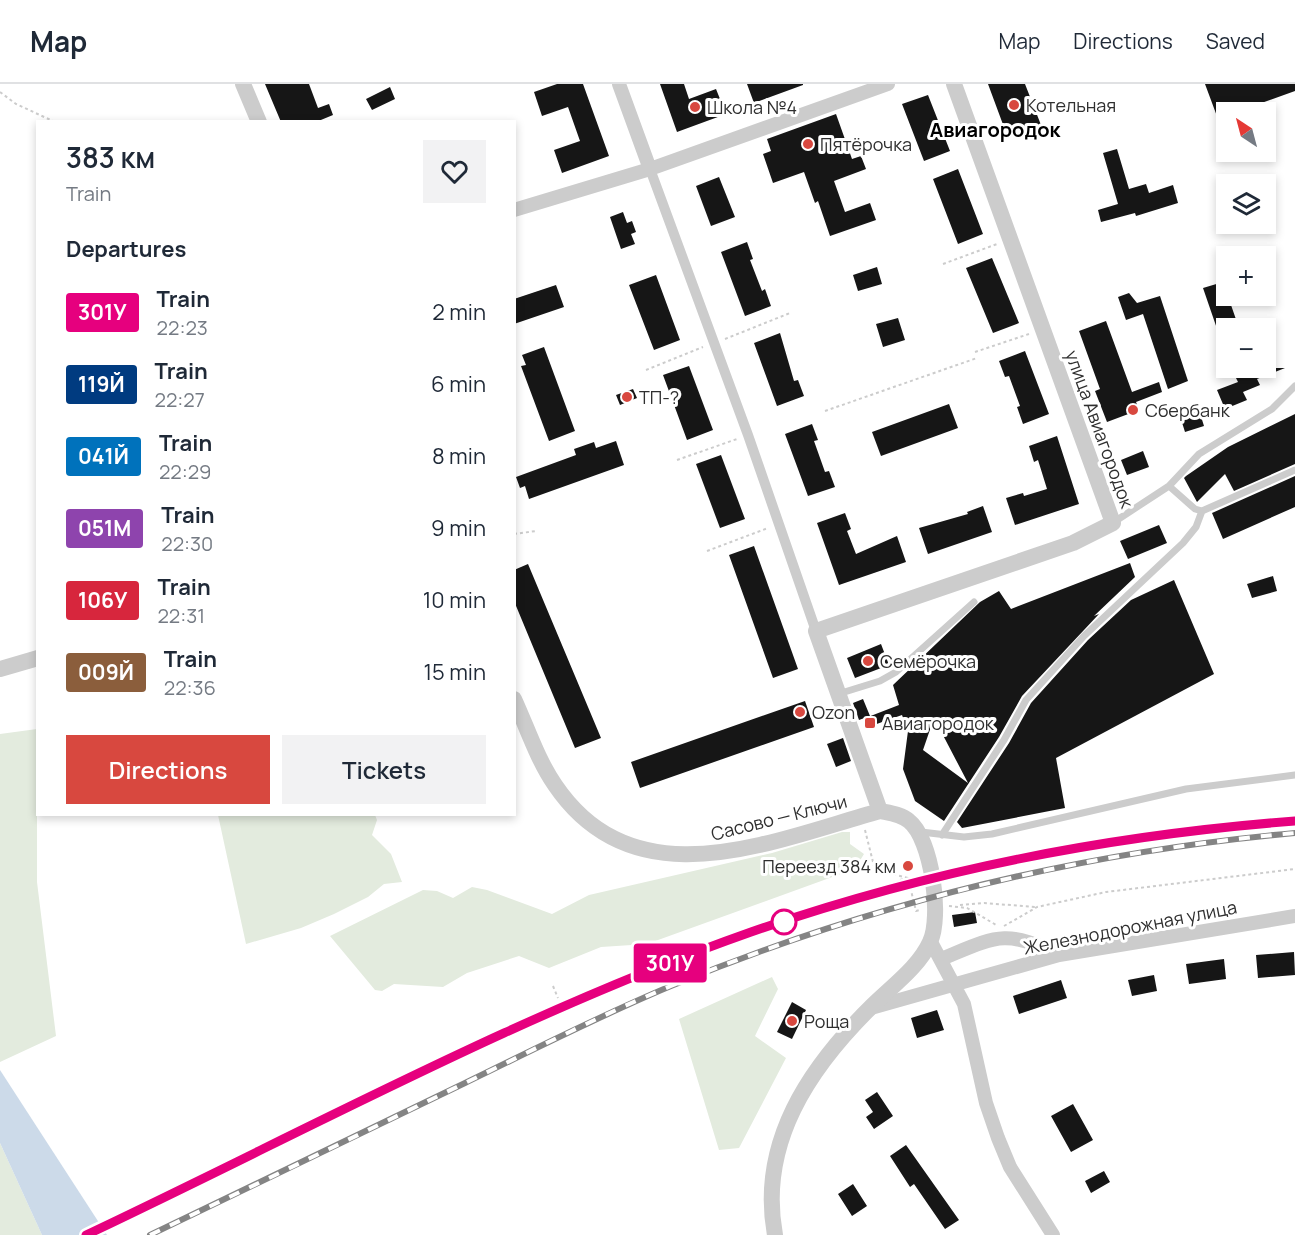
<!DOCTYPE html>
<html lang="en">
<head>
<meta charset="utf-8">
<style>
  :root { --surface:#fff; --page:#f2f2f3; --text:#1f2937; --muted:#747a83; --line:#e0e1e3; --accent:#d8483f }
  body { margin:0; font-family:Manrope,sans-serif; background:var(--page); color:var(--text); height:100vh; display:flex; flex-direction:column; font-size:22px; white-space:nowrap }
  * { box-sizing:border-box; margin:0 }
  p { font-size:20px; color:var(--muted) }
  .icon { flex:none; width:33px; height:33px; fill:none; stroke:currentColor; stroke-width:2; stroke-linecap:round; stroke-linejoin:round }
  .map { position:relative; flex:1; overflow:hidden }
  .drawer { position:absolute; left:36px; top:36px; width:480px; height:696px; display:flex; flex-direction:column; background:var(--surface); border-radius:0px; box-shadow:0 3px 9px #0003 }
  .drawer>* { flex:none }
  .badge { padding:0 12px; border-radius:4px; font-size:21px; line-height:39px }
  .needle { width:39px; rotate:324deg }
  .buttons { position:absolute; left:1216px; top:18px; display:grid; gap:12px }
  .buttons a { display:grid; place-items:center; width:60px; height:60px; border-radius:0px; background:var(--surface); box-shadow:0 3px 9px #0003; font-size:30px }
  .map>.badge { position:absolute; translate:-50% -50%; box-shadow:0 0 0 3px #fff }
  h2 { padding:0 30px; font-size:22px; line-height:54px }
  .round { display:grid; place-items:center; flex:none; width:63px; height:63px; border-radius:0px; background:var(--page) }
  .headline { display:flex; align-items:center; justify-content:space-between; height:102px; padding:0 30px }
  h1 { font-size:28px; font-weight:600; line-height:45px }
  .action { display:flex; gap:12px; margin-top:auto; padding:12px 30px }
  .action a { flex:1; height:69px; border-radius:0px; background:var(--accent); color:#fff; font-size:24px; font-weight:600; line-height:69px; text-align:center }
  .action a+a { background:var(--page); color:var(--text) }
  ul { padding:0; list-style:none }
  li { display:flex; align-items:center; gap:18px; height:72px; padding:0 30px }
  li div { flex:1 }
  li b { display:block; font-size:22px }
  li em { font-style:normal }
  li .badge { min-width:66px; font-weight:700; text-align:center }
  header { display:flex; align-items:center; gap:36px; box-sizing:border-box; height:84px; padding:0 30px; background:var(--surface); border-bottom:2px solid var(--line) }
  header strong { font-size:28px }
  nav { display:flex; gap:33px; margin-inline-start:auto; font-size:21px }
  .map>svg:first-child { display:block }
  .green { fill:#e3ebde }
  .water { fill:#ccdae9 }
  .building { fill:#161616; fill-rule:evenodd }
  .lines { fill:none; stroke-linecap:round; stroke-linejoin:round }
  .path { stroke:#ccc; stroke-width:2; stroke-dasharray:3 3; stroke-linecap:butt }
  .service { stroke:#ccc; stroke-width:7 }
  .pedestrian { stroke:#ccc; stroke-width:10 }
  .minor { stroke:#ccc; stroke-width:14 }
  .tertiary { stroke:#ccc; stroke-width:16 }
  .rail-casing { stroke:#848484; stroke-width:6 }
  .rail { stroke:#fff; stroke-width:4; stroke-dasharray:11; stroke-linecap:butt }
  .line-casing { stroke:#fff; stroke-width:14 }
  .line { stroke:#e6007e; stroke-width:9 }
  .poi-dot { fill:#d8483f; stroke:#fff; stroke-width:2 }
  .stop-dot { fill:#fff; stroke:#e6007e; stroke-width:3 }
  .labels { text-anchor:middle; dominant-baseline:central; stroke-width:6; stroke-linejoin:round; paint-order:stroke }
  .poi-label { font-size:18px; fill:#2f2f2f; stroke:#fff; text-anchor:start }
  .street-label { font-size:18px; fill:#2f2f2f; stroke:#fff }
  .neighbourhood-label { font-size:20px; font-weight:bold; fill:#000; stroke:#fff }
</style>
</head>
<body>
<header>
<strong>Map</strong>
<nav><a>Map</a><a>Directions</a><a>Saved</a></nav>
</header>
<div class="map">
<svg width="1295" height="1151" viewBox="0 0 1295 1151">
  <rect width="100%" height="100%" fill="#fff"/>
  <path class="green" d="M37 645V798L56 952 0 978V650Z
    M218 731H375L377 736 372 751 391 770 402 798 384 800 368 813 334 830 301 844 246 860Z
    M842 748H850V760L864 770 856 783 846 788 647 860 601 863 549 884 519 872 467 889 443 903 394 900 382 907 375 906 330 852 423 806 437 807 453 814 472 803 487 806 552 830 589 811 772 769Z
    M772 893 778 905 755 952 786 974 739 1064 719 1066 679 935Z
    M0 1059 42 1151H0Z"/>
  <path class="water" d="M0 986 107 1151H42L0 1059Z"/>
  <path class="building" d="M265 0H309L318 24 329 20 333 31 316 38H281Z
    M557 0H583L609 72 562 89 554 66 580 57 568 23 542 32 534 8Z
    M660 0H684L689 15 716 5 726 30 677 48Z
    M747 0H803V1L754 19Z
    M988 0H1025L1041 41 1008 54Z
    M1205 0H1295V7L1236 28H1227V32L1218 35Z
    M390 3 395 15 372 26 366 15Z
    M928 11 950 67 924 77 902 20Z
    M836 30 852 75 861 72 866 85 834 97 845 128 870 119 876 136 830 152 818 117 815 119 804 88 773 99 763 70 771 67 767 55Z
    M1117 65 1129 105 1146 100 1149 109 1173 101 1178 119 1136 132 1135 129 1101 138 1098 126 1118 120 1103 69Z
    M958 85 983 150 958 160 933 95Z
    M719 93 735 133 711 142 696 102Z
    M623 128 627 139 632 137 636 148 631 150 635 160 621 165 610 133Z
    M747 158 753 175 750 176 762 207 765 205 771 222 745 232 721 168Z
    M992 174 1019 239 993 249 966 184Z
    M877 183 882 200 858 207 853 191Z
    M656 191 680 256 654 266 629 201Z
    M1223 198 1239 244H1227L1225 268 1203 204Z
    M556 201 564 223 514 240V215Z
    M1129 209 1137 219 1160 212 1188 297 1168 305 1143 230 1126 236 1118 213Z
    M898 234 905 256 883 263 876 240Z
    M1106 237 1132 308 1159 298 1162 308 1136 318 1139 326 1107 338 1095 307 1100 305 1079 247Z
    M780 249 794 297 798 296 804 312 777 322 754 259Z
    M544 263 575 347 549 357 521 282 526 281 522 271Z
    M1025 267 1049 330 1023 340 1017 323 1020 322 1009 292 1005 293 999 277Z
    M689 282 713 346 687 356 663 291Z
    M1252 284H1285L1257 295 1260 301 1243 308 1247 316 1225 325 1217 306 1238 298 1236 294 1253 287Z
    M633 305 637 314 620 321 616 311Z
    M949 320 958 344 881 372 872 348Z
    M1198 323 1204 342 1185 348 1179 329Z
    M1295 330V380L1234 407 1225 390 1197 418 1184 394 1186 392 1228 363Z
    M812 340 818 356 814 357 825 388 829 387 835 403 808 412 785 350Z
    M1057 352 1079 420 1015 441 1006 414 1023 409 1024 412 1047 405 1038 376 1034 378 1029 362Z
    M616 357 624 381 529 415 525 402 520 404 516 393 576 371 574 365 594 358 596 364Z
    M1143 367 1149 383 1127 391 1121 376Z
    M721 371 745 435 720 444 696 380Z
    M1295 392V423L1223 455 1212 429Z
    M983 422 992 448 928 470 919 444 968 430 967 428Z
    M845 429 851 445 847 447 856 470 897 452 906 478 839 501 817 439Z
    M1159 441 1167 459 1128 475 1120 457Z
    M754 462 798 585 773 594 729 471Z
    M1130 479 1135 493 1094 532 1099 530 1022 612 999 653 944 737 915 717 903 685 908 647 902 631 871 642 868 633 899 621 893 601 980 518 999 507 1011 525ZM934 634 968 699 923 666Z
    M528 480 601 654 575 664 514 517V486Z
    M1273 492 1277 507 1252 514 1247 500Z
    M1174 496 1214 590 1056 674 1065 724 962 744 957 738 1009 659 1031 619 1088 556 1131 516Z
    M881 560 889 581 855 594 847 574Z
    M863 615 870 632 859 636 853 619Z
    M805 617 814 643 640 704 631 678Z
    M843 654 851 677 836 683 827 660Z
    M975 828 977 839 954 843 952 831Z
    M1294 868 1295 891 1258 894 1256 871Z
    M1224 875 1226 895 1189 900 1186 880Z
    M1154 891 1157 907 1132 912 1128 896Z
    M1061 896 1067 914 1019 930 1013 912Z
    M792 918 806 926 792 955 777 948Z
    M937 926 944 946 917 954 911 934Z
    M877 1008 893 1032 874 1045 866 1033 873 1028 865 1016Z
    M1073 1020 1093 1056 1071 1068 1051 1032Z
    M906 1061 959 1136 945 1145 914 1100 910 1103 890 1072Z
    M1104 1087 1110 1098 1091 1109 1085 1097Z
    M853 1100 867 1122 852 1132 838 1110Z"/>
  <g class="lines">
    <path class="path" d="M0 8 16 20 55 38
      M943 180 997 160
      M725 255 790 229
      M975 268 1029 250
      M646 286 703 263
      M825 327 977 274
      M677 376 737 355
      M514 450 536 447
      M707 467 768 444
      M865 746 875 786 908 794
      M867 785 875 786
      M900 796 908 794 916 827 920 826
      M960 821 984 819 1035 823
      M949 822 967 824 998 842
      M1004 842 1037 823 1106 808 1295 785
      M553 902 558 914"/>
    <path class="service" d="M1169 402 1195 425 1202 427 1295 386
      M1114 438 1169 402 1199 370 1272 325 1295 302
      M838 610 880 597 896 588 974 518
      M921 748 964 753 992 750 1186 705 1295 691
      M942 751 1004 656 1026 616 1084 552 1183 459 1196 443 1202 427"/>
    <path class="pedestrian" d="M650 85 748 351 816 547"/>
    <path class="minor" d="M619 0 650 85
      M514 126 650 85 888 0
      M931 858 964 920 986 1019 998 1054 1010 1083 1053 1151
      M941 875C995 853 1005 844 1059 871
      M871 924 1059 871 1295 832"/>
    <path class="tertiary" d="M243 0 259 38
      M0 585 38 574
      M514 615C527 643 537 675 555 701 635 819 771 757 880 727 890 729 901 730 909 737 932 755 942 833 930 858 919 883 891 903 872 922 809 984 758 1059 775 1151
      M880 727 816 547 1073 459 1113 439 954 0"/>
    <defs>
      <path id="rail" d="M86 1151C306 1047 521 928 751 848 926 787 1111 751 1295 736
        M150 1151C255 1101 360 1050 465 999 533 966 601 931 671 902 870 820 1081 768 1295 749"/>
    </defs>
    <use href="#rail" class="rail-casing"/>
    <use href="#rail" class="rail"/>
  </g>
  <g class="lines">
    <defs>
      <path id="line" d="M86 1151C306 1047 521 929 751 848 926 787 1111 751 1295 737"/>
    </defs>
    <use href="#line" class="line-casing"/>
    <use href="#line" class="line"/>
  </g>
  <g class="poi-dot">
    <circle cx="1014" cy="21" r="6"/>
    <circle cx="695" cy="23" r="6"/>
    <circle cx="808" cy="60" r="6"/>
    <circle cx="627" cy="313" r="6"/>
    <circle cx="1133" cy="326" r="6"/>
    <circle cx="868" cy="577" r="6"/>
    <circle cx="800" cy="628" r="6"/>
    <rect x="864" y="633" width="12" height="12" rx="3"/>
    <circle cx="908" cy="782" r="6"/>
    <circle cx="792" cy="937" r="6"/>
  </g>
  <circle class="stop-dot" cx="784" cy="838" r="12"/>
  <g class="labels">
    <g class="poi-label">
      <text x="1026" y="21">Котельная</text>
      <text x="707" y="23">Школа №4</text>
      <text x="820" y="60">Пятёрочка</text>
      <text x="639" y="313">ТП-?</text>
      <text x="1145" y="326">Сбербанк</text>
      <text x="880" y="577">Семёрочка</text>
      <text x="812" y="628">Ozon</text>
      <text x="882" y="639">Авиагородок</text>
      <text x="896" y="782" text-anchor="end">Переезд 384 км</text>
      <text x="804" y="937">Роща</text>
    </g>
    <g class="street-label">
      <text transform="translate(1100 345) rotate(70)">улица Авиагородок</text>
      <text transform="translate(779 733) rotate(-14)">Сасово — Ключи</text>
      <text transform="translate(1130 843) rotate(-11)">Железнодорожная улица</text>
    </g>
    <g class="neighbourhood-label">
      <text x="995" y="45">Авиагородок</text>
    </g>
  </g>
</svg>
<div class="buttons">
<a><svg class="needle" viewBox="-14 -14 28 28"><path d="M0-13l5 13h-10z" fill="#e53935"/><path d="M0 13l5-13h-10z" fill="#747a83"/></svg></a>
<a><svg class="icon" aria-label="layers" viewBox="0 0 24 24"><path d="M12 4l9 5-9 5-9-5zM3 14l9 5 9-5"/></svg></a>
<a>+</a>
<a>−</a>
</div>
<b class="badge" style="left:670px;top:879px;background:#e6007e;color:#fff">301У</b>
<section class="drawer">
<div class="headline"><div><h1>383 км</h1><p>Train</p></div><a class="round"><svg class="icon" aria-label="heart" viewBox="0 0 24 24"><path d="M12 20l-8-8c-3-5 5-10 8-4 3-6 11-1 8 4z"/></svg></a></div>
<h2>Departures</h2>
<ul>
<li><span class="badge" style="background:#e6007e;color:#fff">301У</span><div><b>Train</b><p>22:23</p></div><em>2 min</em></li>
<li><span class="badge" style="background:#003b80;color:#fff">119Й</span><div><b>Train</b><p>22:27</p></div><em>6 min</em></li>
<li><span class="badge" style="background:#0072bc;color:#fff">041Й</span><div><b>Train</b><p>22:29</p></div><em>8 min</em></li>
<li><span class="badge" style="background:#8e44ad;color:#fff">051М</span><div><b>Train</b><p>22:30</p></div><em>9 min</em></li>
<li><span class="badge" style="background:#d7263d;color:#fff">106У</span><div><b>Train</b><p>22:31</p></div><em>10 min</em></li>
<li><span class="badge" style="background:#8b5e3c;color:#fff">009Й</span><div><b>Train</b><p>22:36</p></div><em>15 min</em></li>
</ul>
<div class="action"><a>Directions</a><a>Tickets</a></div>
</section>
</div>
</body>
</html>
